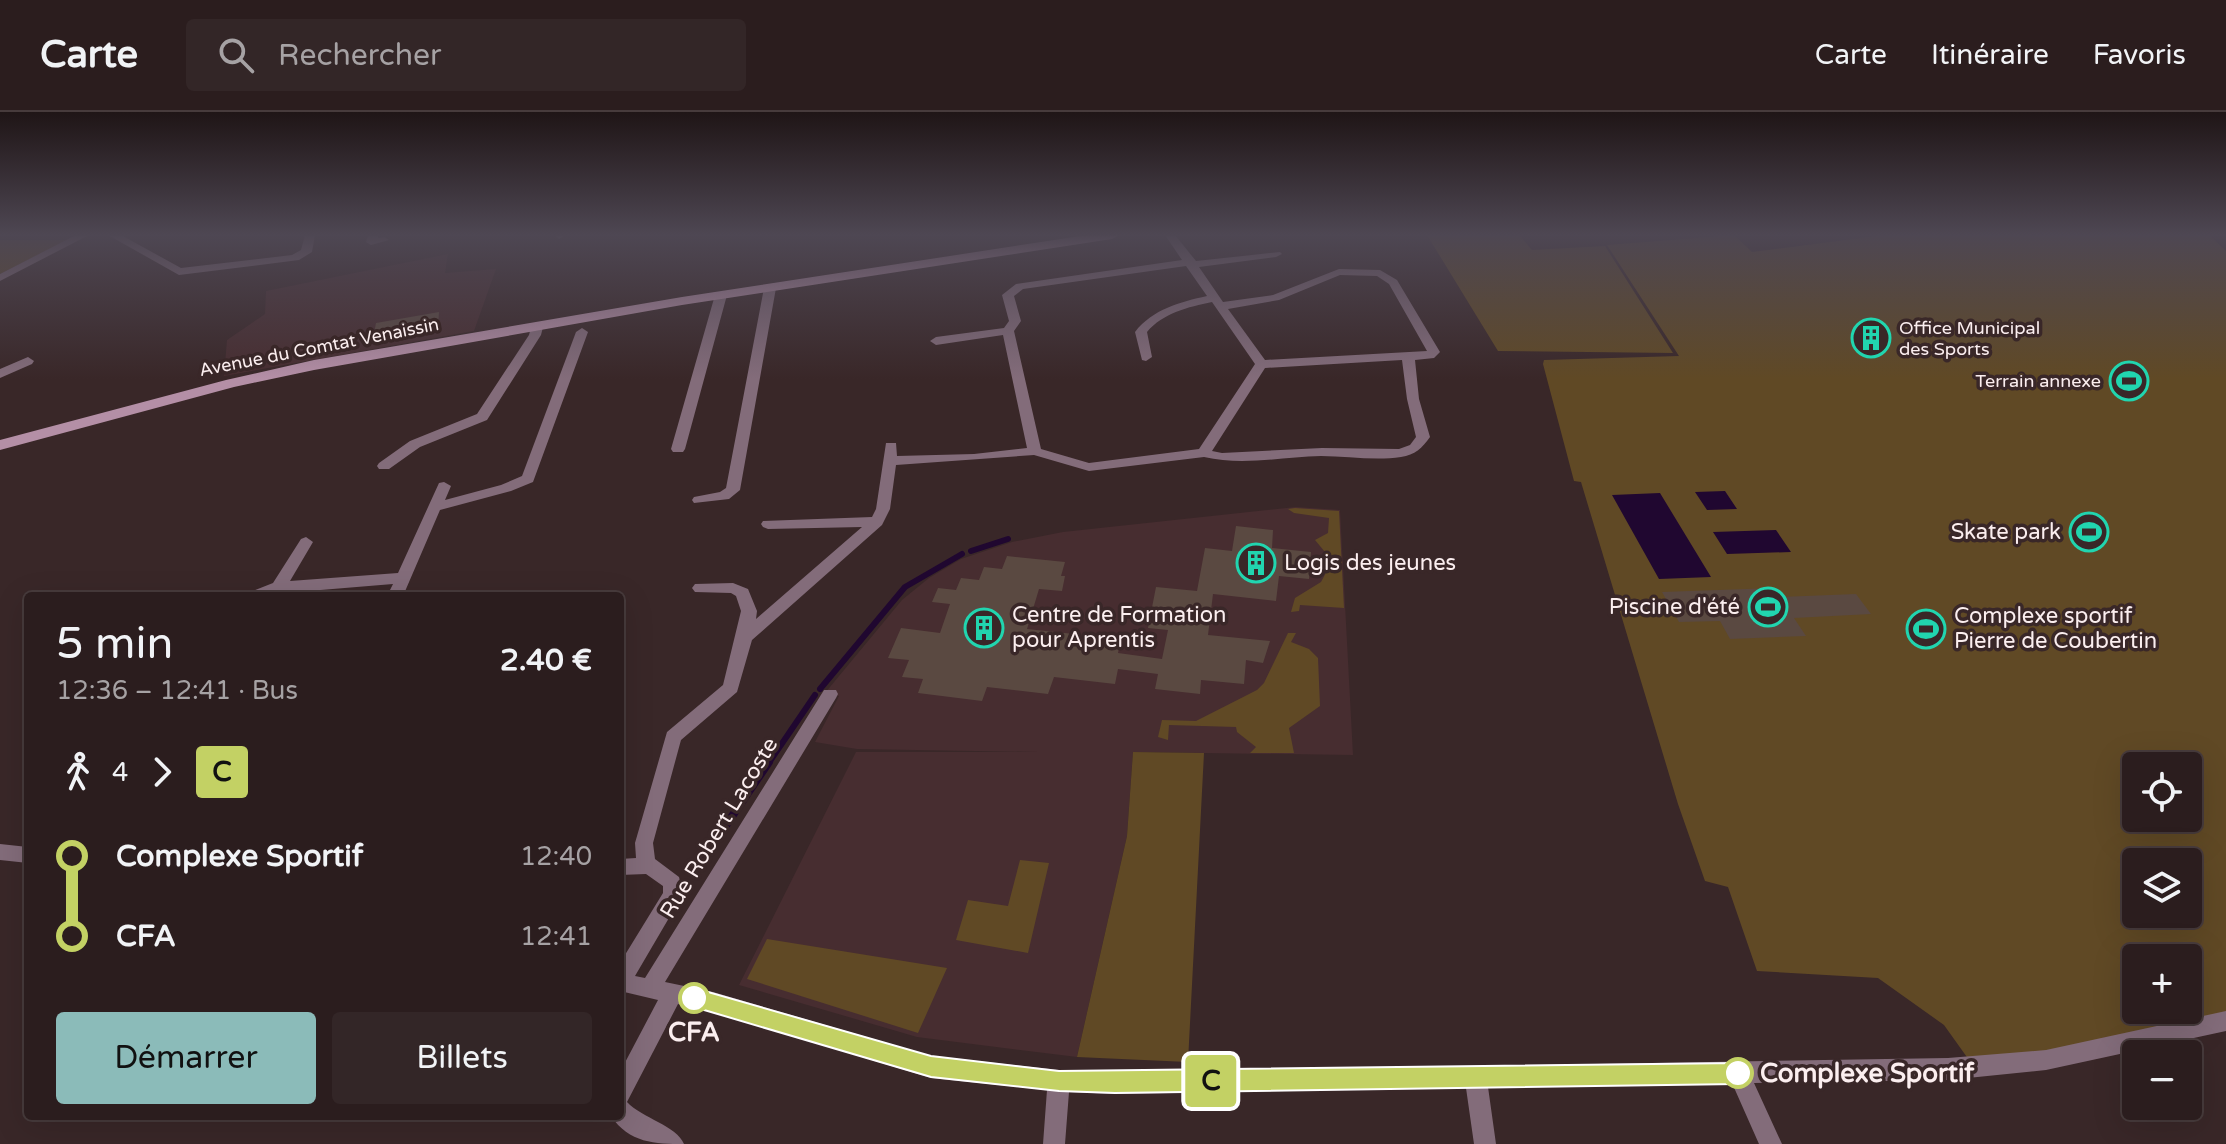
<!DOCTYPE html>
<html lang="fr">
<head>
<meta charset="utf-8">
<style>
  :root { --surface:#2b1d1e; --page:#332627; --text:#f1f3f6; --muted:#a6a2a4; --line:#473b3c; --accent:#8bbbb9 }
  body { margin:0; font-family:"Varela Round",sans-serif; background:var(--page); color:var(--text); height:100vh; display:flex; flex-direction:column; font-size:30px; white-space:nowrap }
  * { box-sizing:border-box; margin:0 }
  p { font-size:26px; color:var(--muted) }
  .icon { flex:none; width:44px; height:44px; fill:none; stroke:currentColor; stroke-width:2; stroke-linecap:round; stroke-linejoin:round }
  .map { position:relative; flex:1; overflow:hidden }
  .sheet { position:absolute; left:24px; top:480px; width:600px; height:528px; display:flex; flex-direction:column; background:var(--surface); border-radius:8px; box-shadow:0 8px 32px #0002,0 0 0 2px var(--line) }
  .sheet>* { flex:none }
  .badge { padding:0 16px; border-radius:6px; font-size:28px; line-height:52px }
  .fabs { position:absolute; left:2122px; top:640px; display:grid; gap:16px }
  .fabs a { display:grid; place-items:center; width:80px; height:80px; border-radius:8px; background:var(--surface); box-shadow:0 8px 32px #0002,0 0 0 2px var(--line); font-size:40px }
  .map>.badge { position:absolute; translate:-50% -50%; box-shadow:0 0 0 4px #fff }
  .legs { display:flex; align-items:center; gap:12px; height:88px; padding:0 32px; font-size:26px }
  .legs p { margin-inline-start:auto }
  .headline { display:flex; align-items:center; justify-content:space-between; height:136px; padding:0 32px }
  h1 { font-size:44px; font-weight:600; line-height:60px }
  .button { display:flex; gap:16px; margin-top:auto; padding:16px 32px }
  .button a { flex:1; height:92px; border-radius:8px; background:var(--accent); color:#111; font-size:32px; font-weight:600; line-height:92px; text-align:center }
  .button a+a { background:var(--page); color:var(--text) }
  ul { padding:0 32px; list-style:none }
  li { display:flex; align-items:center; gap:28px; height:80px; font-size:30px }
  li i { display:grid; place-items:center; width:12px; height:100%; margin:0 10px; background:currentColor }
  li i::after { content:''; width:20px; height:20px; margin:-10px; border:6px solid; border-radius:50%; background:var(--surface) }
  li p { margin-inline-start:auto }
  li:first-child i { background:linear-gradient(#0000 50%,currentColor 0) }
  li:last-child i { background:linear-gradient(currentColor 50%,#0000 0) }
  header { display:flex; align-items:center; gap:48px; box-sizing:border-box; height:112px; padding:0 40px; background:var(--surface); border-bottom:2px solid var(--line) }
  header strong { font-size:38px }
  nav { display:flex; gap:44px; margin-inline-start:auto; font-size:28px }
  .search { width:560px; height:72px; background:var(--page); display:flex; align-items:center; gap:20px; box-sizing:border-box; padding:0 28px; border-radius:8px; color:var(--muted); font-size:30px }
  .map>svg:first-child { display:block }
  .built { fill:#472d30 }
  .green { fill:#604925; fill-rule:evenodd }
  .water { fill:#200730 }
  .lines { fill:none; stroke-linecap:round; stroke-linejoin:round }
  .stream-far1 { stroke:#200730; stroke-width:6 }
  .stream { stroke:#200730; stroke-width:8 }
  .building { fill:#5a4941 }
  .minor { fill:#836c7a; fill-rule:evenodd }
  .secondary { fill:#b48fa6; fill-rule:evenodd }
  .line-1 { fill:#c3d164; stroke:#fff; stroke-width:2 }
  .stop-1-dot { fill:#fff; stroke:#c3d164; stroke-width:4 }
  .labels { text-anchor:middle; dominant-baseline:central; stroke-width:7; stroke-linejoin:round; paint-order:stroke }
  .far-poi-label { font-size:18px; fill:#fbeeef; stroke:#392728; text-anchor:start }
  .far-street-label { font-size:18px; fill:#fbeeef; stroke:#392728 }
  .poi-label { font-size:22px; fill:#fbeeef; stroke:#392728; text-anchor:start }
  .street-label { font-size:22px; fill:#fbeeef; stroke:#392728 }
  .near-stop-label { font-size:26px; font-weight:bold; fill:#fbeeef; stroke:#392728 }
</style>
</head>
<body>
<header>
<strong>Carte</strong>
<div class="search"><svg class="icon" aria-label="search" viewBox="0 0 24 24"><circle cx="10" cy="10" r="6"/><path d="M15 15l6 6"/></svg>Rechercher</div>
<nav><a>Carte</a><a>Itinéraire</a><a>Favoris</a></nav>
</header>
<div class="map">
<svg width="2226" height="1032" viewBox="0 0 2226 1032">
  <rect width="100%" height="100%" fill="#392728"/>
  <path class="built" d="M448 142 445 161 496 157 474 219 224 264 227 228 265 202 266 179Z
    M1296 395 1340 398 1353 643 1133 640 1127 724 1077 945 917 925 739 873 856 640H1039L857 637 815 630 839 584 825 581 902 488 929 466 961 447 1012 430 1063 420Z"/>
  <path class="green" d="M1427 123H1519L1532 138 1605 134 1673 241 1498 239Z
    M1734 123 1752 140 1884 123H2209L2226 139V901L2045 939 1969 948 1944 913 1878 866 1757 859 1728 775 1705 769 1678 692 1581 370 1574 369 1543 252 1544 248 1679 244 1607 133ZM2136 654H2188V706H2136ZM2136 750H2188V802H2136ZM2136 846H2188V898H2136Z
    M0 128H68L0 162Z
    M1295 396 1339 399 1344 496 1300 493 1299 499 1291 500 1295 486 1321 470 1329 455 1325 440 1315 428 1328 421 1329 406 1294 401 1288 397Z
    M1288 521H1296L1291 530 1309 537 1318 546 1320 594 1289 616 1294 641H1250L1256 635 1237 620 1236 615 1169 613 1168 628 1158 625 1162 608 1196 609 1257 578 1264 571Z
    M1133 640 1204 641 1188 950 1077 945 1127 724Z
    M1020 748 1049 751 1028 841 956 828 968 788 1008 794Z
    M767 827 947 856 918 921 747 867Z"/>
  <path class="water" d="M1725 379 1737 397 1707 398 1695 380Z
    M1660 381 1711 465 1659 467 1612 383Z
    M1776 418 1791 440 1727 442 1713 420Z"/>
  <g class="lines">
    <path class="stream-far1" d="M971 439 1008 427
      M820 577 905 475 962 442
      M768 652 815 583"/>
    <path class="stream" d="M703 747 769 650"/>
  </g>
  <path class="building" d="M439 200 438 215 373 227 376 211Z
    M1236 414 1273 418 1272 436 1311 440 1309 467 1279 464 1276 489 1213 482 1208 523 1270 529 1263 551 1246 548 1244 572 1201 568 1200 582 1155 577 1158 562 1118 557 1115 572 1054 565 1048 582 987 575 982 589 918 581 923 567 902 565 909 548 888 546 901 516 940 521 950 492 932 490 938 476 956 478 961 466 979 468 984 455 1002 457 1007 444 1065 450 1061 464H1065L1062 479 1039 477 1027 517 1121 527 1118 541 1162 547 1168 518 1148 516 1156 475 1197 479 1205 436 1232 439Z
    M1774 476 1780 485 1856 482 1871 502 1794 506 1806 524 1730 527 1720 509 1679 510 1662 480Z"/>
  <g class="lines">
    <path class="minor" d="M76 123H89L0 169V162Z
      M108 123H121L181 156 292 143 301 138 305 123H315L312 140 299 148 179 163Z
      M368 123H378V126L384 125 389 128 371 133 366 130Z
      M554 123H564V124L559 127Z
      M1165 123H1175L1196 149 1280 140 1282 142 1276 145 1199 155 1223 190 1273 183 1339 157 1380 158 1397 168 1440 240 1434 246 1415 248 1419 287 1430 325C1422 336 1415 343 1401 345 1375 349 1347 344 1321 344 1282 345 1242 354 1204 345L1089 359 1034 343 896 353 890 397 882 413 752 528 737 580 681 628 653 731 655 747 679 765 683 782 635 864 645 866 824 578H836L838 582 836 586 665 870 713 880 931 944 1059 958 1115 960 1948 946 2046 938 2226 899V919L2046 958 1948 968 1754 971 1782 1032H1759L1732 971 1488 975 1496 1032H1474L1466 976 1115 982 1069 980 1065 1032H1043L1047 978 931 966 713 900 678 892 627 990C642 1006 677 1014 684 1032 655 1032 629 1031 611 1004H620V960L658 888 620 879V851L663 781V774L646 762 620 763V747L636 746 635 731 667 620 723 573 741 499 736 484 731 481 695 480 692 476 695 472 733 471 748 477 757 499 756 507 862 415 768 417 763 415 761 412 763 409 872 405 876 397 886 331H896L897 344 974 342 1027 336 1003 223 936 233 930 229 936 225 1004 216 1009 209 1002 183 1016 172 1182 148ZM1186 154 1207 184C1180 190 1153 197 1135 220L1142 248 1146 249 1152 245 1147 220C1163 201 1188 195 1212 190L1255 252 1199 337 1089 351 1041 337 1014 219 1021 209 1014 184 1023 177ZM1340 163 1377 164 1389 172 1427 239 1265 248 1228 197 1279 188ZM1402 248 1407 287 1416 325 1410 333 1399 337 1322 336 1222 341 1212 339 1265 256Z
      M770 173 776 176 740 378 729 387 694 391 692 388 694 385 720 380 726 376 764 176Z
      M721 180 727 183 685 337 683 340H673L671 337 715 183Z
      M537 211 543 215 541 223 487 308 420 335 389 357H379L377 354 379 351 410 329 477 302 529 223 531 215Z
      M582 216 588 220 533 370 511 379 440 398 403 484H387L393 472 248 484 250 480 273 471 301 427 306 425 313 430 290 469 398 461 439 371 444 370 451 374 445 388 501 373 522 364 576 220Z
      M28 245 34 249 32 252 0 266V257Z
      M0 732 28 735V751L0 748Z"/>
    <path class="secondary" d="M1087 123H1119L1112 127 682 193 314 258 234 275 0 338V328L226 268 314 248 682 185Z"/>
  </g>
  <linearGradient id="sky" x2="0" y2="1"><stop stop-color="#1f1516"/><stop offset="0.46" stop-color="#4e4753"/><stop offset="1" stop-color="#4e4753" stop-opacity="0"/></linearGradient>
  <rect width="2226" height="267" fill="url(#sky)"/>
  <path class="line-1" d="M694 876 931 944 1059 959 1738 951 1746 954 1749 961 1746 969 1738 972 1115 981 1059 979 931 965 694 895 687 892 684 886 687 879Z"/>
  <defs>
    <symbol id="building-ring" viewBox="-11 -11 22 22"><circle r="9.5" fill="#392728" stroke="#21d5af" stroke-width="1.5"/><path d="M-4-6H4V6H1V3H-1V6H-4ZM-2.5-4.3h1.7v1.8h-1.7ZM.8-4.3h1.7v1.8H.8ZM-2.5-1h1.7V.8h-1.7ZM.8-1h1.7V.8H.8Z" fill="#21d5af"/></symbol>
    <symbol id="stadium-ring" viewBox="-11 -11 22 22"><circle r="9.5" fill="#392728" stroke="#21d5af" stroke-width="1.5"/><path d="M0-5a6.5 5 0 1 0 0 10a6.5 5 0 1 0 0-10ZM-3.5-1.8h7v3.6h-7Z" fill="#21d5af"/></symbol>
  </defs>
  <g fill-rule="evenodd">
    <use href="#building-ring" x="1849" y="204" width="44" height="44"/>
    <use href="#stadium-ring" x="2107" y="247" width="44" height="44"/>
    <use href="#stadium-ring" x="2067" y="398" width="44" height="44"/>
    <use href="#building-ring" x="1234" y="429" width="44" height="44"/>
    <use href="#stadium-ring" x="1746" y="473" width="44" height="44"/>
    <use href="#building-ring" x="962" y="494" width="44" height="44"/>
    <use href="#stadium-ring" x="1904" y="495" width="44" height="44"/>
  </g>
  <g class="stop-1-dot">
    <circle cx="694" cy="886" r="14"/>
    <circle cx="1738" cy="961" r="14"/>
  </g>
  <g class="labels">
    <g class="far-poi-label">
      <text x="1899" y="216">Office Municipal<tspan x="1899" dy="21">des Sports</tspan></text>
      <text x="2101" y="269" text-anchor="end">Terrain annexe</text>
    </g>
    <g class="far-street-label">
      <text transform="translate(319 235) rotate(-11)">Avenue du Comtat Venaissin</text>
    </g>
    <g class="poi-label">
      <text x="2061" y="420" text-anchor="end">Skate park</text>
      <text x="1284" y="451">Logis des jeunes</text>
      <text x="1740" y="495" text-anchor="end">Piscine d'été</text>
      <text x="1012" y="503">Centre de Formation<tspan x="1012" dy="25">pour Aprentis</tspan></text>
      <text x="1954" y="504">Complexe sportif<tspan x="1954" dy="25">Pierre de Coubertin</tspan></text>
    </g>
    <g class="street-label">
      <text transform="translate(719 716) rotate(-59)">Rue Robert Lacoste</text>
    </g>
    <g class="near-stop-label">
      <text x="694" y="920">CFA</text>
      <text x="1760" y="961" text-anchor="start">Complexe Sportif</text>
    </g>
  </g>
</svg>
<div class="fabs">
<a><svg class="icon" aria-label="locate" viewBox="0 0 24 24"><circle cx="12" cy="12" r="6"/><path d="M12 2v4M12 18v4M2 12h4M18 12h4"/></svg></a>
<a><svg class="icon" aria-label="layers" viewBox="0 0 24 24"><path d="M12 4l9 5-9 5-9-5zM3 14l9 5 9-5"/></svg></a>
<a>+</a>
<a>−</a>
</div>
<b class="badge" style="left:1211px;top:969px;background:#c3d164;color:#111">C</b>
<section class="sheet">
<div class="headline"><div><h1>5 min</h1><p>12:36 – 12:41 · Bus</p></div><b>2.40 €</b></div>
<div class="legs"><svg class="icon" aria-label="walk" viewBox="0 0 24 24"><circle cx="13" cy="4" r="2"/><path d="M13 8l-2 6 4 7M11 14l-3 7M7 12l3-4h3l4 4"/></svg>4<svg class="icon" aria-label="forward" viewBox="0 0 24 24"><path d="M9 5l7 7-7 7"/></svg><b class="badge" style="background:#c3d164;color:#111">C</b></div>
<ul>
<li><i style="color:#c3d164"></i><b>Complexe Sportif</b><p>12:40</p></li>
<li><i style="color:#c3d164"></i><b>CFA</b><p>12:41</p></li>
</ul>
<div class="button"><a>Démarrer</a><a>Billets</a></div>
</section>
</div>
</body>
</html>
